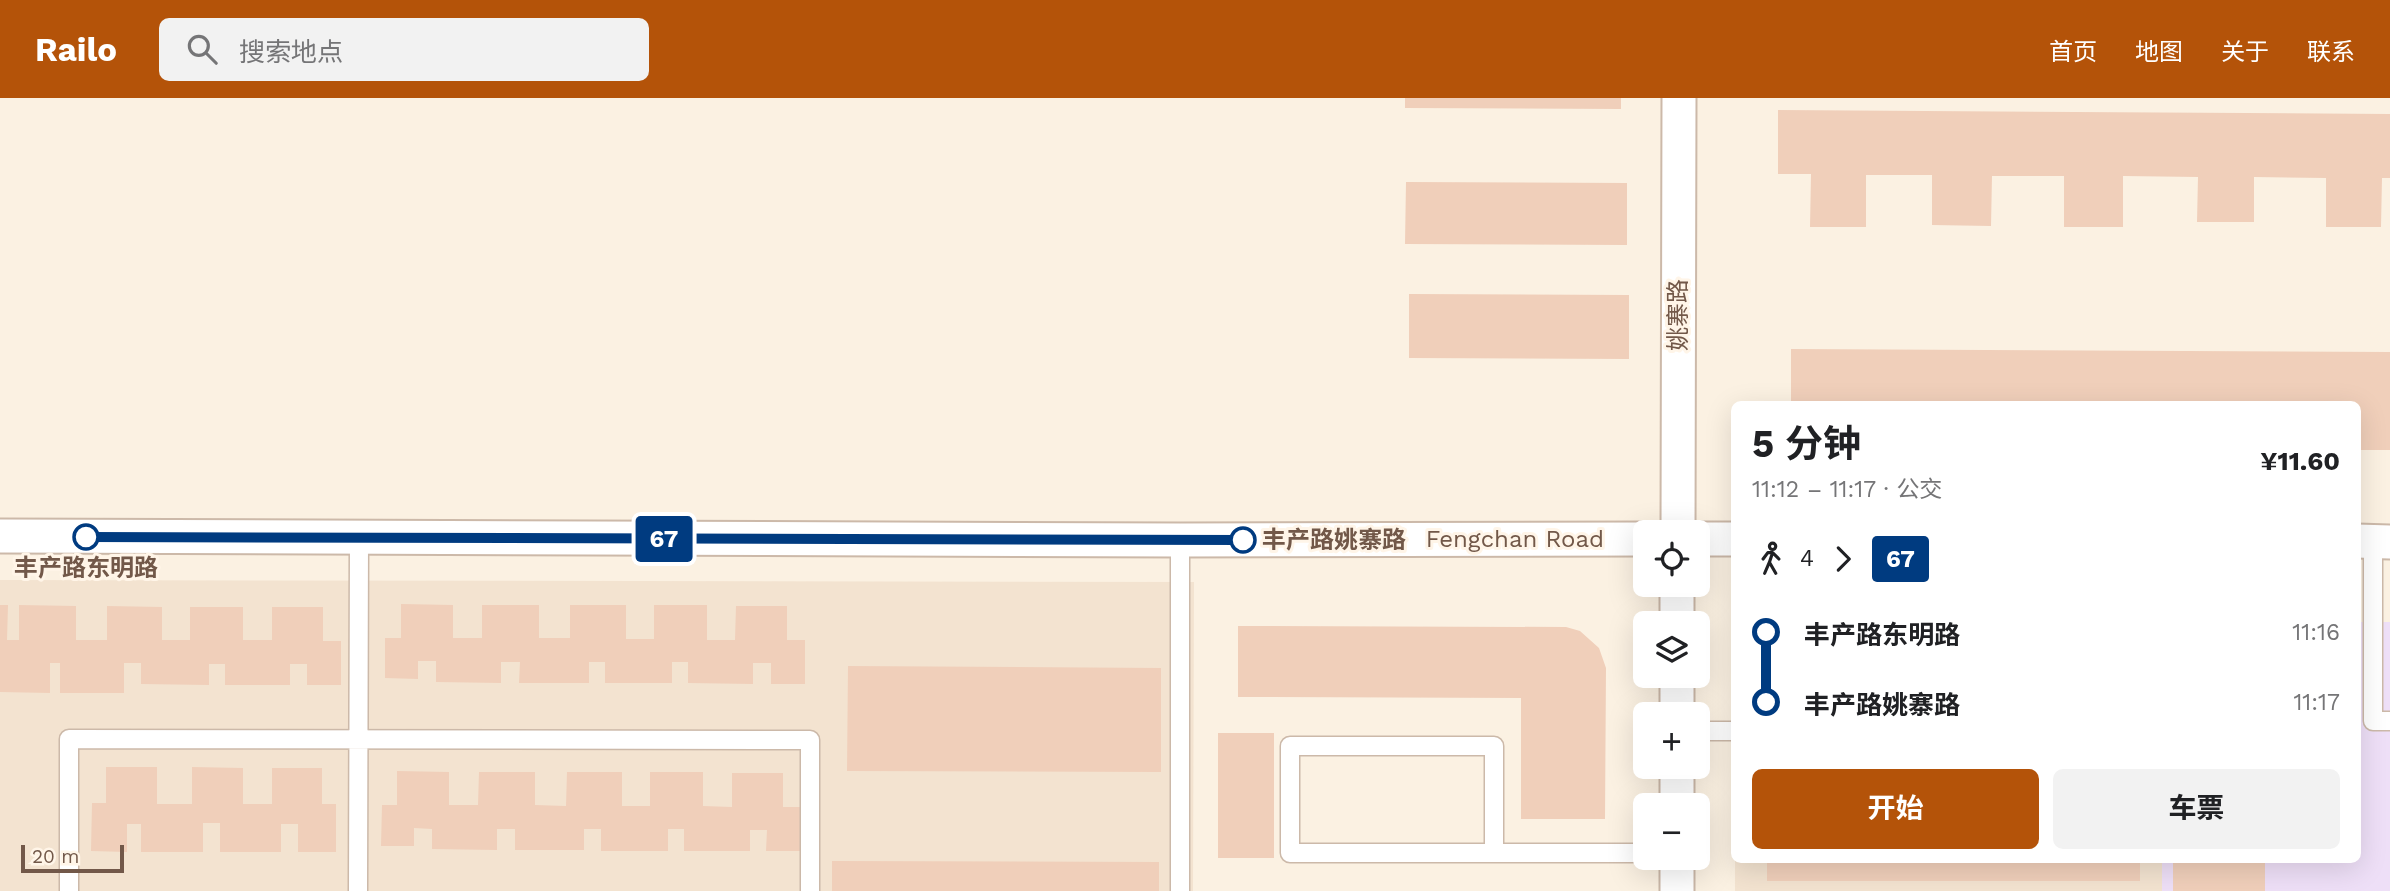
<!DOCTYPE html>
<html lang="zh">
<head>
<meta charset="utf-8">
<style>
  :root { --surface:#fff; --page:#f2f2f2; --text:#202124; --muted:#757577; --accent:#b45309 }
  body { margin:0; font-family:"Work Sans","Noto Sans SC",sans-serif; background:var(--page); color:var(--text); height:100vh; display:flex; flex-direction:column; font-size:26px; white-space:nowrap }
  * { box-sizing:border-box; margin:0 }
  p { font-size:23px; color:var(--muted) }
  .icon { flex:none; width:38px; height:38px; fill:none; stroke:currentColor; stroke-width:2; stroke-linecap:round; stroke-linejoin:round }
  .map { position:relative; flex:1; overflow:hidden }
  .details { position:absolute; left:1731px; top:303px; width:630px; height:462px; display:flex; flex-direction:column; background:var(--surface); border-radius:10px; box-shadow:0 7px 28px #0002 }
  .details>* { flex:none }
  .badge { padding:0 14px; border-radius:5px; font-size:24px; line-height:46px }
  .controls { position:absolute; left:1633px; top:422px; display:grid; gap:14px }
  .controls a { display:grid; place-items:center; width:77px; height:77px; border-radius:10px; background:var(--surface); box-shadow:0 7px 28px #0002; font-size:35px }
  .scale { position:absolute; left:21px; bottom:18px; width:103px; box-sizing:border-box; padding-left:7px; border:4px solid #725849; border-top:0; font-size:19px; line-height:24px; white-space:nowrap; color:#725849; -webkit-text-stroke:5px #fff5e8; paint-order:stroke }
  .map>.badge { position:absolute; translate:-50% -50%; box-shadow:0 0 0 4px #fff }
  .legs { display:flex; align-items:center; gap:10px; height:77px; padding:0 21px; font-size:23px }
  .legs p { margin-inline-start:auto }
  .headline { display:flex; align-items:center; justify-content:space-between; height:119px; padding:0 21px }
  h1 { font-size:38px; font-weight:700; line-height:52px }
  .primary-button { display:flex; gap:14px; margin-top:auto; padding:14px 21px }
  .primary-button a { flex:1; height:80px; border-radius:10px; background:var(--accent); color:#fff; font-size:28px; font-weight:700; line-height:80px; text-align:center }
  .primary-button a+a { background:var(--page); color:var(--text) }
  ul { padding:0 21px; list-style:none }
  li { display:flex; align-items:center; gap:24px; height:70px; font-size:26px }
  li i { display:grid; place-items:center; width:10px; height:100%; margin:0 9px; background:currentColor }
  li i::after { content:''; width:18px; height:18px; margin:-9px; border:5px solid; border-radius:50%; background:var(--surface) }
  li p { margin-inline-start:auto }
  li:first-child i { background:linear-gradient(#0000 50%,currentColor 0) }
  li:last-child i { background:linear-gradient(currentColor 50%,#0000 0) }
  header { display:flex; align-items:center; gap:42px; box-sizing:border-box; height:98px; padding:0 35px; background:var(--accent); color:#fff }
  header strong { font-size:33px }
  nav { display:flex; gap:38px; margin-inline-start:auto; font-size:24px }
  .search { width:490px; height:63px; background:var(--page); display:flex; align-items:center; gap:18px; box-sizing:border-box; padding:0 24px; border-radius:10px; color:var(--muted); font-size:26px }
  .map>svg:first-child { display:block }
  .residential { fill:#f3e3d0 }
  .education { fill:#eedff7 }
  .building { fill:#f0cfba }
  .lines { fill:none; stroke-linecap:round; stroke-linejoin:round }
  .lane-casing { stroke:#ccb9a9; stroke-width:21 }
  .street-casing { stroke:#ccb9a9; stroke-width:37 }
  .lane { stroke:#fff; stroke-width:18 }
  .street { stroke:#fff; stroke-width:33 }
  .line-1-casing { stroke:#fff; stroke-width:16 }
  .line-1 { stroke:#003b80; stroke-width:10 }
  .stop-1-dot { fill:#fff; stroke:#003b80; stroke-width:3.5 }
  .labels { text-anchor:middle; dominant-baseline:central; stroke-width:6; stroke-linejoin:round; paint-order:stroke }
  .street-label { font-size:24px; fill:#725849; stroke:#fff5e8 }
  .stop-label { font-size:24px; font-weight:bold; fill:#725849; stroke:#fff5e8; text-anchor:start }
</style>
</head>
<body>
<header>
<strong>Railo</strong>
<div class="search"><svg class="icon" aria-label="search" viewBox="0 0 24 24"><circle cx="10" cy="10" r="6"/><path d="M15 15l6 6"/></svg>搜索地点</div>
<nav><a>首页</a><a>地图</a><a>关于</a><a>联系</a></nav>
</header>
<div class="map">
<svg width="2390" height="793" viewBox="0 0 2390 793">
  <rect width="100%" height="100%" fill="#fbf1e2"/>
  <path class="residential" d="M0 482 1194 484 1193 793H0Z
    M1735 761H2162V793H1735Z"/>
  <path class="education" d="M2357 524H2390V793H2162V761H2357Z"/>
  <path class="building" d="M1405 0H1621V11L1405 10Z
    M1778 12 2390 16V80H2382L2381 129H2326V80L2254 79V124H2197L2198 79 2123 78V129H2064V78H1992L1991 128 1932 127V77H1866V129H1810L1811 76H1778Z
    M1406 84 1627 85V147L1405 146Z
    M1409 196 1629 197V261L1409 260Z
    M1791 251 2390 254V352H2357V306H1791Z
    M401 506 453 507V540H482V507H539V540H570V507H626V541H654V507H707V542H735L736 508H787V542H805V586H771V565H753V586L688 585V564H672V585H605V564H589V585H519L520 564H501V585L436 584V563H418V581L385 580V540H401Z
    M0 507H8L7 542H19V507L76 508V542H107V508L162 509V542H190V509H243V542H272V509H323V543H341V587H307V566H290V587H225V566H209V587L141 586V565H124V595H60V565H50V595L0 594Z
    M1238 528 1566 529 1580 533 1599 550 1606 570 1605 721H1521V600L1238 599Z
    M848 568 1161 570V674L847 673Z
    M1218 635H1274V760H1218Z
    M106 669H157V706H192V669L243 670V706H272V670H322V706H336V754H298V726H281V754H220V725H203V754H141V726H127V754L91 753 92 705H106Z
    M397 673 449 674V707H478L479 674H535V707L566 708 567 674H622V708H650V674H703V708L732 709V675H783V709H801V753H766L767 732H750V753H684V731H668V753H601V731H584V752H515V731H497V752L432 751V731L414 730V748H381L382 707H397Z
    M1767 761H2140V783H1767Z
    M2173 761H2265V793H2173Z
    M832 763 1159 764V793H832Z"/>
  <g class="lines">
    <defs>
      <path id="lane" d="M2373 444V623H2390
        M1698 633H1734
        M1494 755V648H1290V755H1645
        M69 793V641L810 642V793
        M358 793 359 440
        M1180 793V442"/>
      <path id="street" d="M1678 434 1679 0
        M0 438 1180 442 1645 441
        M1698 441H1734
        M2357 443 2390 444
        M1677 525V486
        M1677 616V578
        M1677 707V668
        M1677 793V760"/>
    </defs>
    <use href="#lane" class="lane-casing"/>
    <use href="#street" class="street-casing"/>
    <use href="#lane" class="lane"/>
    <use href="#street" class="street"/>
  </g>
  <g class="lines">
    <defs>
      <path id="line-1" d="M86 439 1243 442"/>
    </defs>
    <use href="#line-1" class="line-1-casing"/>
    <use href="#line-1" class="line-1"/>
  </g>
  <g class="stop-1-dot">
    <circle cx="86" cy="439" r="12"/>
    <circle cx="1243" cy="442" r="12"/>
  </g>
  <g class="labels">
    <g class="street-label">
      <text transform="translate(1678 217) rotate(-90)">姚寨路</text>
      <text x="1515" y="441">Fengchan Road</text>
    </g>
    <g class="stop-label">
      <text x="1262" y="442">丰产路姚寨路</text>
      <text x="86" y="470" text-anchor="middle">丰产路东明路</text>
    </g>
  </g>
</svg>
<div class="controls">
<a><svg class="icon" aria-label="locate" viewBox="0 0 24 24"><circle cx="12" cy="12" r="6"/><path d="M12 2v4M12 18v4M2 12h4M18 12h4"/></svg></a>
<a><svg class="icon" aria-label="layers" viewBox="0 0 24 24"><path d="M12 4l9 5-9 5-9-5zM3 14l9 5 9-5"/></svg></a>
<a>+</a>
<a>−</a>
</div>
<div class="scale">20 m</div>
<b class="badge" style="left:664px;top:441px;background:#003b80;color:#fff">67</b>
<section class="details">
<div class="headline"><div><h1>5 分钟</h1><p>11:12 – 11:17 · 公交</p></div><b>¥11.60</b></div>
<div class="legs"><svg class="icon" aria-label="walk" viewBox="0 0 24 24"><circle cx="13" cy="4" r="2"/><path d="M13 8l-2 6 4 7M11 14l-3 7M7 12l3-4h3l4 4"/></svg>4<svg class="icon" aria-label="forward" viewBox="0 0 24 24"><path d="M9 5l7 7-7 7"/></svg><b class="badge" style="background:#003b80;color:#fff">67</b></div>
<ul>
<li><i style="color:#003b80"></i><b>丰产路东明路</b><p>11:16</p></li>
<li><i style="color:#003b80"></i><b>丰产路姚寨路</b><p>11:17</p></li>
</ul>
<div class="primary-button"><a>开始</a><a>车票</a></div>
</section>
</div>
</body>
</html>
